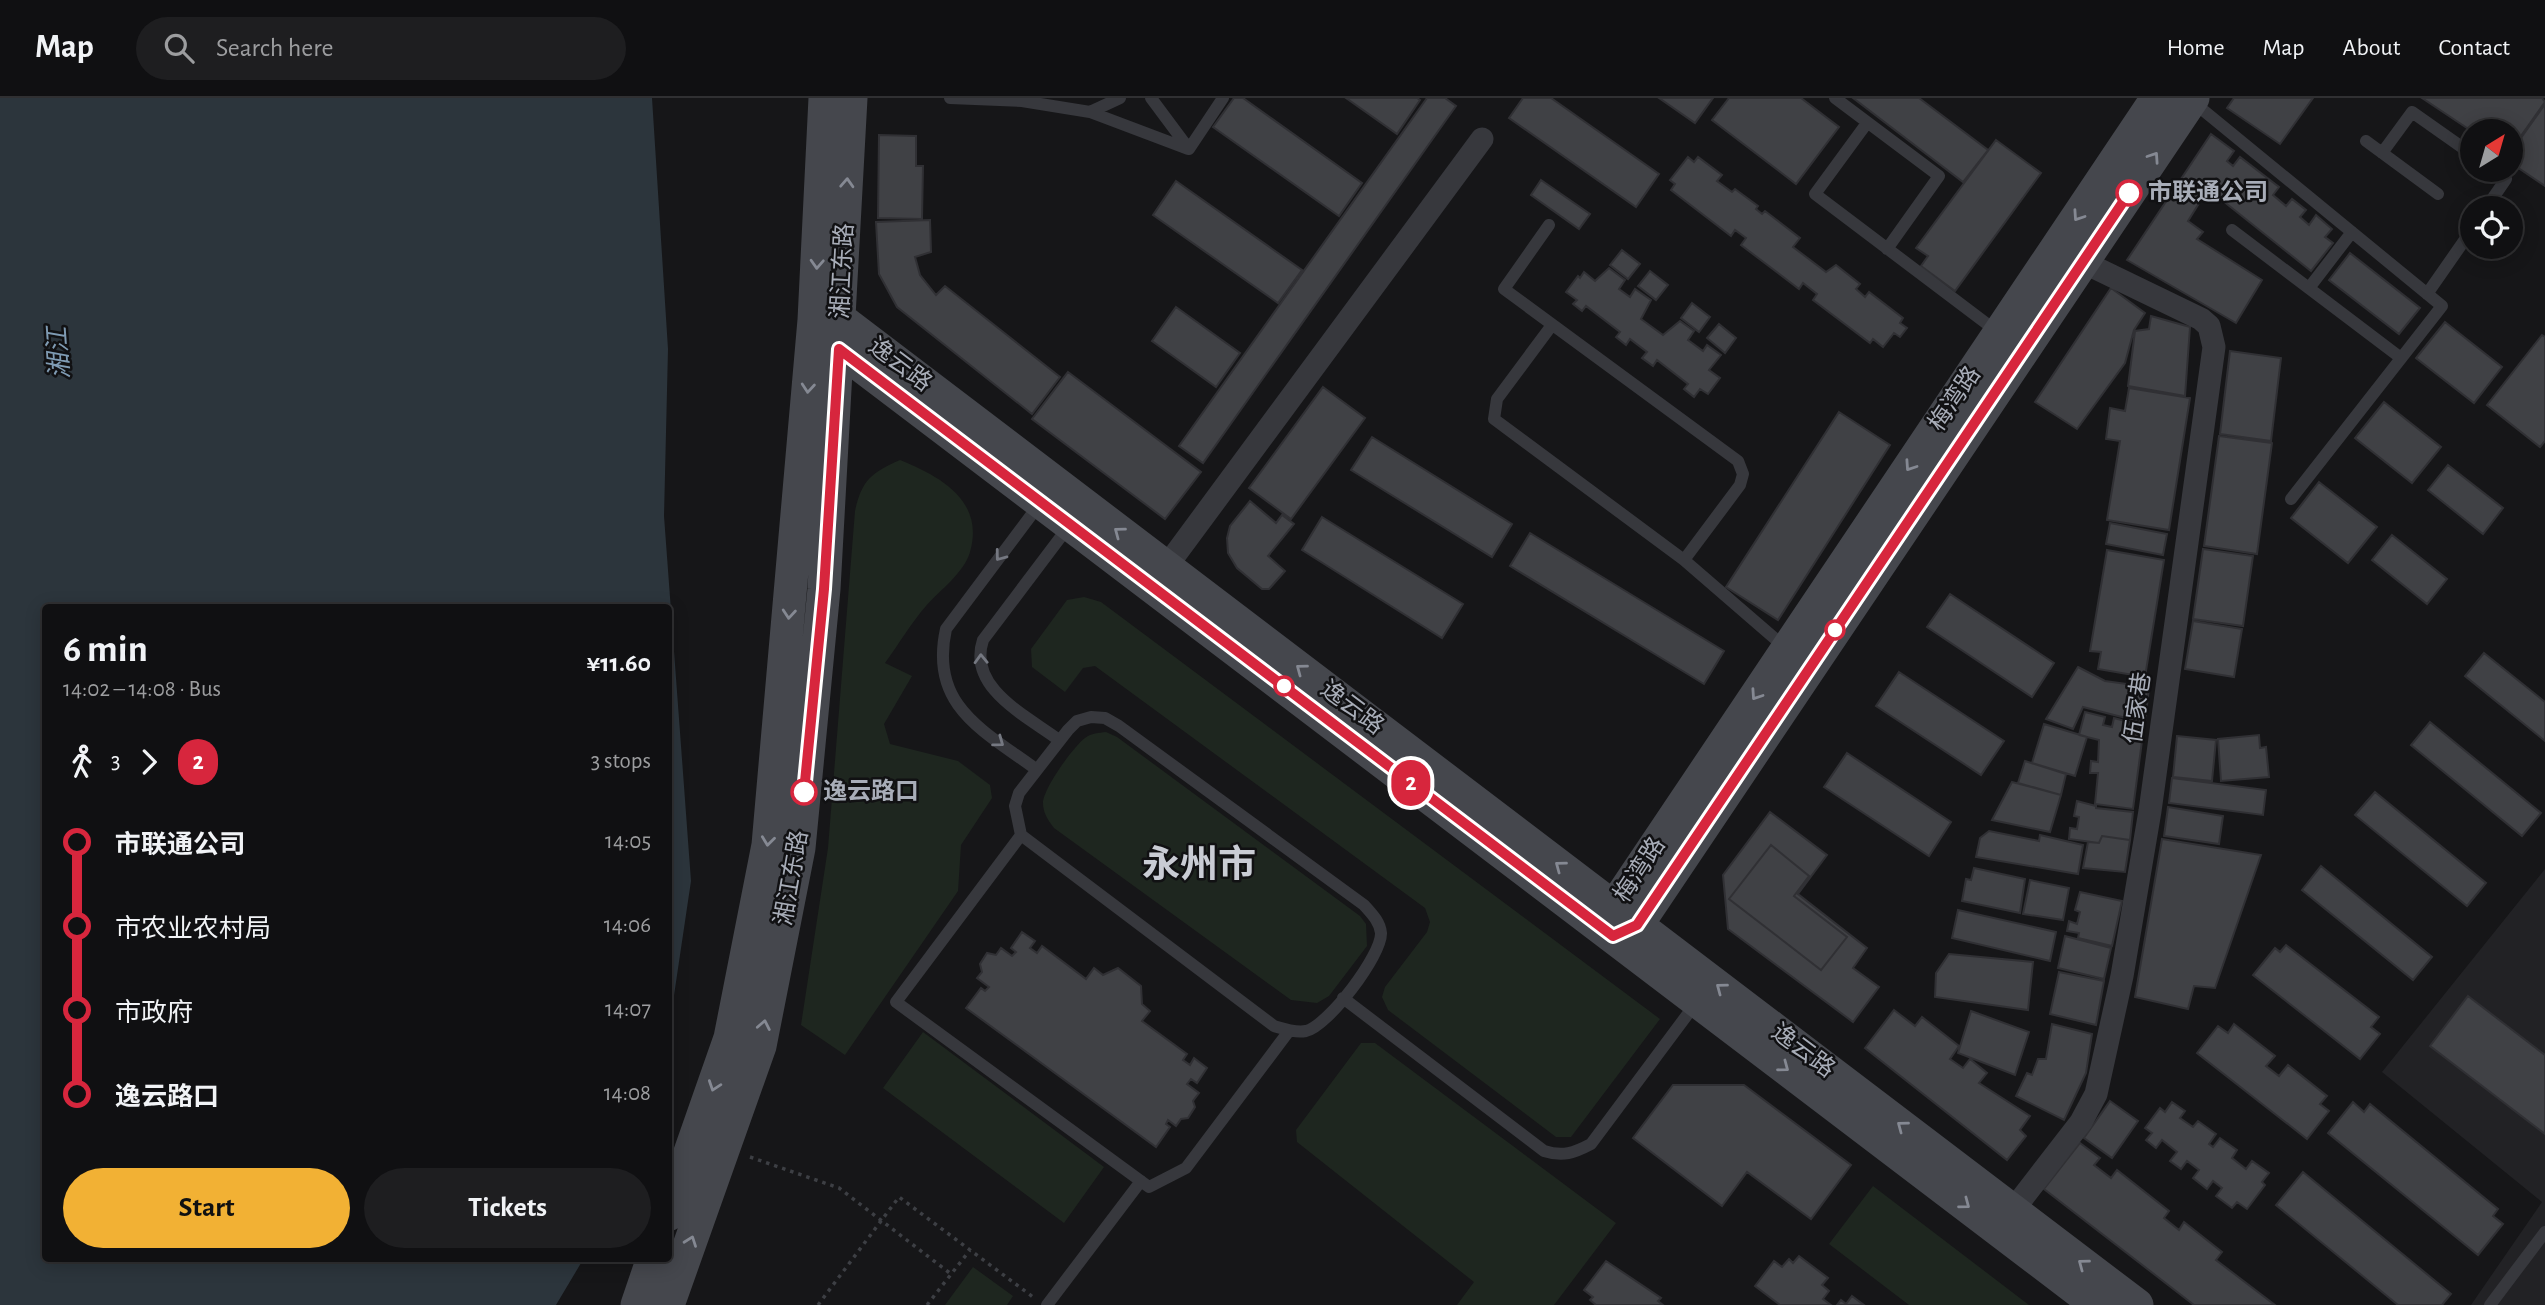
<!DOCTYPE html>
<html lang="en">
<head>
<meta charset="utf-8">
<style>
  :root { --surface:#101012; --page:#1e1e20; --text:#f1f3f6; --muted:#9c9d9f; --line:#303032; --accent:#f2b134 }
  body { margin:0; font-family:"Alegreya Sans","Noto Sans SC",sans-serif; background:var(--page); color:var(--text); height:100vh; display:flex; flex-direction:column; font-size:26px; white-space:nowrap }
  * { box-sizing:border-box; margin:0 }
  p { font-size:23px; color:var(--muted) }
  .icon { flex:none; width:38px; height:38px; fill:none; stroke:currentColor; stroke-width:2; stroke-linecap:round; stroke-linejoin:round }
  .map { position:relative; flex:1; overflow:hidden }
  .details { position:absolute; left:42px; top:506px; width:630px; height:658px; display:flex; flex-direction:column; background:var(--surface); border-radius:7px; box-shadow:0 4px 18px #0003,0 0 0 2px var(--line) }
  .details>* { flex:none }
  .badge { padding:0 14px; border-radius:23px; font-size:24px; line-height:46px }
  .needle { width:46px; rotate:37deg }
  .fabs { position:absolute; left:2460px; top:21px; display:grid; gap:14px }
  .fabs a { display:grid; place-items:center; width:63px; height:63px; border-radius:50%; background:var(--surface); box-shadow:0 4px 18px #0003,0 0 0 2px var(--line); font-size:35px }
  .map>.badge { position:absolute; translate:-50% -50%; box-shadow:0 0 0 4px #fff }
  .legs { display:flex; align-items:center; gap:10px; height:77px; padding:0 21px; font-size:23px }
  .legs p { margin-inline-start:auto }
  .headline { display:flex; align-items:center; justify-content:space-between; height:119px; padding:0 21px }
  h1 { font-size:38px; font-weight:600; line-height:52px }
  .cta { display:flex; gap:14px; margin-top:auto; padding:14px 21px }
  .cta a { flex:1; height:80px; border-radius:42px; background:var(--accent); color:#111; font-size:28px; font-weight:600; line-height:80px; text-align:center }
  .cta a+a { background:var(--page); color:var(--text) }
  ul { padding:0 21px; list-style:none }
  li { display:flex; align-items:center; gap:24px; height:84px; font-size:26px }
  li i { display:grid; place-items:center; width:10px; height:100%; margin:0 9px; background:currentColor }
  li i::after { content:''; width:18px; height:18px; margin:-9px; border:5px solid; border-radius:50%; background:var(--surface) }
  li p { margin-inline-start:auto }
  li:first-child i { background:linear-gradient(#0000 50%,currentColor 0) }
  li:last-child i { background:linear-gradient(currentColor 50%,#0000 0) }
  header { display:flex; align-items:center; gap:42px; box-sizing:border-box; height:98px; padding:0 35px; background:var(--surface); border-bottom:2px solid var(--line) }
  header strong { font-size:33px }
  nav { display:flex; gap:38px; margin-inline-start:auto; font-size:24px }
  .search { width:490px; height:63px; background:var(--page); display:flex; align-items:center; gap:18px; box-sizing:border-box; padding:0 24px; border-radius:38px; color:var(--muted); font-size:26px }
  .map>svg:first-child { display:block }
  .built { fill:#222225 }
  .green { fill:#1e261f }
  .water { fill:#2c353c }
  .building { fill:#404145; stroke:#303034; stroke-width:2 }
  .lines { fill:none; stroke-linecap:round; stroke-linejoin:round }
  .path { stroke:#3d3f44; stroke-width:3.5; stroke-dasharray:3.5 5; stroke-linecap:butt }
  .lane { stroke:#37383d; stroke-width:12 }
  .street { stroke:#37383d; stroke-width:23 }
  .secondary { stroke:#45474d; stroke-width:33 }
  .oneway { stroke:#858993 }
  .oneway2 { stroke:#757881 }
  .line-1-casing { stroke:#fff; stroke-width:16 }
  .line-1 { stroke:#d7263d; stroke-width:10 }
  .stop-1-dot { fill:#fff; stroke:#d7263d; stroke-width:3.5 }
  .labels { text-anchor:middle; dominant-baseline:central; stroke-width:5; stroke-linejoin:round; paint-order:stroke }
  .stop-label { font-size:24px; font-weight:bold; fill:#a8adb8; stroke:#111113; text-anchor:start }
  .street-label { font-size:24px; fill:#a8adb8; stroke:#111113 }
  .water-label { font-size:26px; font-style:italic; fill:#7f9bb3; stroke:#111113 }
  .town-label { font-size:38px; font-weight:bold; fill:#c9ccd4; stroke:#111113 }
</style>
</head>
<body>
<header>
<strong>Map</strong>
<div class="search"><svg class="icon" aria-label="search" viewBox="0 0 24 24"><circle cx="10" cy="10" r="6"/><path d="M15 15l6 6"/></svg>Search here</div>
<nav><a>Home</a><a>Map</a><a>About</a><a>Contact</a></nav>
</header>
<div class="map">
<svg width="2545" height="1207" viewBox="0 0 2545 1207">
  <rect width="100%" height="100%" fill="#161618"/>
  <path class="built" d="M2545 771V1207H2471L2542 1104 2382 974Z"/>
  <path class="green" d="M900 362C939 378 985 402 970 454 964 475 940 492 926 508 911 525 899 546 885 565L912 578 884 626 890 646 958 663 990 687 992 700 961 747 958 793 845 957 801 927 828 750 855 413C862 382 871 375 900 362Z
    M1084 499 1101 504 1660 921 1571 1039H1556L1388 912 1382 899 1385 889 1427 834 1430 824 1425 810 1095 568 1083 570 1065 594 1032 569 1031 551 1067 502Z
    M1106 634 1117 639 1360 818 1366 826 1367 848 1329 898 1317 905 1291 902 1054 730C1048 722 1043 715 1043 705 1043 691 1073 649 1085 640 1092 635 1098 635 1106 634Z
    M923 934 1104 1069 1064 1125 883 990Z
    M1361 945H1375L1616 1125 1554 1207H1457L1474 1184 1297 1044 1296 1032Z
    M1873 1088 2029 1207H1909L1829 1146Z
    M973 1169 1013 1198 1007 1207H945Z"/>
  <path class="water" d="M0 0H652L668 251 664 418 691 783 669 931 668 509H46V1160H584L556 1207H0Z"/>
  <path class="building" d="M1234 0H1243L1362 85 1339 118 1213 29Z
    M1346 0H1417L1420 2 1397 36Z
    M1427 0H1445L1456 8 1203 365 1179 348Z
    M1523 0H1551L1659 76 1636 109 1509 20Z
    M1659 0H1713L1695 25Z
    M1729 0H1801L1839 29 1796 86 1712 22Z
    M1853 0H1919L1988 52 1963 84Z
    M2234 0H2313L2280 46 2227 10Z
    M2422 0H2542L2545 4 2511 52V33L2473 34Z
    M2545 6V88L2511 65V54Z
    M2211 36 2234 53 2227 63 2233 68 2240 59 2279 89 2273 97 2286 108 2292 101 2306 112 2300 119 2309 127 2316 117 2332 131 2325 139 2333 145 2311 173 2208 91 2188 123 2203 134 2197 141 2262 182 2236 225 2127 162Z
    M879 37 916 38V68H923L922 121 878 120Z
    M1996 42 2041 75 1955 193 1921 168 1928 158 1916 150Z
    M1688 59 1694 64 1698 59 1722 77 1717 83 1732 94 1735 91 1758 108 1756 111 1762 116 1765 113 1800 140 1793 149 1826 174 1836 167 1860 186 1856 191 1865 199 1869 194 1903 220 1900 225 1907 230 1900 239 1894 235 1883 249 1873 241 1870 245 1813 202 1817 196 1803 185 1799 191 1741 147 1746 140 1735 132 1731 138 1671 92 1675 86 1670 82Z
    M1541 82 1590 116 1579 131 1531 97Z
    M1176 83 1302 172 1278 205 1153 117Z
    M930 122 931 154 915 159 920 177 936 197 945 188 1060 279 1032 316 897 209 879 176 876 124Z
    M1622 152 1640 166 1628 181 1610 167Z
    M2350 155 2420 210 2399 236 2329 182Z
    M1609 170 1625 182 1619 191 1630 199 1635 191 1651 202 1641 221 1663 237 1680 223 1694 233 1688 242 1703 253 1707 247 1721 257 1709 272 1720 280 1708 296 1700 291 1694 299 1684 291 1688 286 1657 262 1653 268 1642 260 1647 254 1630 241 1626 247 1616 239 1620 234 1586 208 1582 213 1573 206 1577 202 1566 194 1578 178 1580 180 1584 174 1595 183Z
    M1650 173 1668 187 1656 202 1638 188Z
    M2111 190 2145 215 2134 232 2125 265 2077 331 2035 304Z
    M1692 205 1710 219 1699 234 1681 220Z
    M1176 209 1240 255 1216 289 1152 243Z
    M2151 218 2190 229 2185 298 2128 288 2135 233 2149 231Z
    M2445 224 2502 269 2474 305 2416 260Z
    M1719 226 1736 240 1725 255 1707 240Z
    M2542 237 2545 239V343L2540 349 2487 307Z
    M2230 253 2281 260 2271 343 2220 336Z
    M1068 274 1201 374 1165 421 1032 321Z
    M1323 289 1365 320 1291 421 1249 390Z
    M2129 290 2190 300 2169 432 2107 422 2120 343 2106 341 2110 310 2125 313Z
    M2384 304 2441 349 2412 385 2355 340Z
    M1839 314 1890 347 1778 522 1726 489Z
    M2219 338 2272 345 2257 456 2204 448Z
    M1372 339 1512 426 1492 459 1351 372Z
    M2448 367 2503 410 2483 436 2428 392Z
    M2319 384 2377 429 2348 465 2291 420Z
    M1250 403 1276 425 1282 417 1294 426 1268 458 1285 473 1269 491H1262L1237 470 1228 455 1227 440 1230 428Z
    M1322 419 1463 506 1442 540 1302 452Z
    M2110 425 2167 436 2163 457 2106 446Z
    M1530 435 1724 553 1704 586 1510 468Z
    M2392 437 2447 481 2427 506 2372 462Z
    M2203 451 2253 458 2243 528 2193 521Z
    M2107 452 2164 462 2145 579 2098 571 2101 554 2090 553Z
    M1950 496 2054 565 2032 599 1927 529Z
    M2193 523 2242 531 2234 579 2185 571Z
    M2484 555 2545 604V643L2465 578Z
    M2078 569 2105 583 2149 589 2145 625 2083 609 2073 631 2046 621Z
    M1899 574 2004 643 1981 677 1876 608Z
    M2085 614 2105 619 2103 627 2112 629 2114 620 2144 628 2133 711 2095 706 2098 675H2090L2091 663 2098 664 2099 642 2079 637Z
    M2430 624 2541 715 2522 738 2411 647Z
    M2044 626 2087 639 2075 678 2032 665Z
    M2259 637 2260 650 2266 649 2269 679 2221 683 2218 641Z
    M2177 638 2216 642 2212 683 2173 679Z
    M1847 655 1951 724 1929 758 1824 689Z
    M2025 663 2066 676 2061 697 2018 685Z
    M2172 680 2266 692 2263 717 2169 705Z
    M2012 684 2061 697 2050 734 1992 722Z
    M2375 694 2486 785 2467 808 2355 717Z
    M2077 703 2096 708V710L2133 714 2130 742 2102 738 2099 745 2069 741 2070 730 2077 731 2079 719 2074 718Z
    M2168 709 2223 718 2219 746 2164 738Z
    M1770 714 1827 757 1798 796 1867 850 1853 870 1879 889 1853 924 1728 831 1723 777Z
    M1989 733 2039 743 2040 737 2083 747 2078 776 1976 759 1980 740Z
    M2102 738 2130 742 2125 774 2083 770 2088 744 2099 745Z
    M2162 741 2261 757 2215 890 2194 888 2188 911 2135 899Z
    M1771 747 1809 778 1794 798 1847 839 1821 872 1729 801Z
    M2321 768 2432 859 2413 882 2302 792Z
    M1974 770 2025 781 2020 815 1962 803 1966 781 1971 782Z
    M2030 782 2069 790 2063 822 2023 816Z
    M2080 794 2122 803 2112 848 2078 840 2079 835 2067 833 2069 823 2077 826 2080 814 2075 812Z
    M1958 812 2056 834 2050 863 1952 840Z
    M1022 834 1035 843 1030 850 1037 855 1042 848 1086 881 1094 870 1103 877 1118 870 1141 888 1142 906 1150 913 1142 923 1187 956 1183 962 1190 967 1194 960 1207 970 1197 985 1191 981 1187 986 1199 995 1193 1003 1195 1009 1188 1020 1181 1021 1176 1028 1168 1022 1166 1026 1170 1029 1156 1049 966 910 981 890 985 893 989 889 977 880 982 874 980 866 987 855 996 857 1001 850 1012 858 1016 854 1011 850Z
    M2065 838 2111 850 2104 881 2058 870Z
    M2286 847 2379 919 2371 929 2380 936 2360 961 2253 877 2275 850 2280 854Z
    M1949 856 2033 864 2028 912 1935 899 1936 875Z
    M2059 874 2104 883 2096 927 2050 916Z
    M2468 898 2545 957V1036L2430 948Z
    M1894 912 1915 928 1922 919 1959 948 1950 961 1963 970 1970 961 1987 975 1979 985 2030 1018 2020 1032 2026 1038 2007 1062 1865 950Z
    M1971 913 2029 934 2015 977 1958 955Z
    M2052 926 2092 936 2086 975 2064 1022 2016 998 2027 975 2032 977 2038 961H2046Z
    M2234 926 2275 958 2266 968 2279 978 2288 967 2327 998 2320 1006 2329 1013 2307 1041 2197 955 2218 928 2228 935Z
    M1673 987H1744L1851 1067 1811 1121 1747 1074 1722 1108 1633 1040Z
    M2110 1003 2138 1023 2112 1060 2084 1040Z
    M2172 1004 2185 1013 2180 1020 2193 1029 2198 1023 2216 1036 2209 1046 2213 1049 2220 1040 2237 1052 2232 1060 2246 1071 2252 1063 2269 1075 2262 1084 2265 1087 2247 1111 2237 1104 2232 1110 2216 1098 2222 1090 2213 1083 2207 1091 2193 1080 2199 1072 2187 1063 2181 1071 2170 1063 2177 1054 2162 1042 2156 1050 2146 1042 2152 1035 2145 1030 2160 1010 2165 1014Z
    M2353 1004 2364 1014 2370 1006 2498 1111 2493 1118 2503 1126 2478 1157 2328 1035Z
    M2080 1045 2100 1060 2094 1067 2111 1080 2117 1072 2169 1113 2164 1120 2179 1132 2184 1124 2222 1154 2216 1162 2275 1207H2194L2044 1091Z
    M2303 1074 2451 1196 2442 1207H2398L2276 1107Z
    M1799 1158 1828 1180 1822 1187 1829 1193 1823 1201 1831 1207H1780L1755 1188 1774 1163 1782 1169 1789 1161 1793 1165Z
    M1606 1163 1661 1200 1658 1203 1663 1207H1596L1590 1202 1593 1199 1584 1192Z
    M1852 1198 1864 1207H1837L1841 1202 1846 1206Z"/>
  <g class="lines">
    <path class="path" d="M750 1059 839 1090 951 1176
      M818 1207 899 1099 1033 1199
      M927 1207 970 1152"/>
    <path class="lane" d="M950 0 1022 3V0
      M1151 0 1189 51 1223 0
      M1835 0 1939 78 1887 151
      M1022 3 1090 14 1120 0
      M2192 3 2442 208 2291 401
      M1090 14 1188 51
      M1867 25 1815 96 1999 235
      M2366 43 2438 96
      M2382 55 2412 14 2473 57
      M2486 110 2506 81 2493 72
      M1549 127 1504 191 1738 363 1743 376 1740 387 1684 462
      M2232 132 2401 260
      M2309 190 2352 134
      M2427 196 2473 130
      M1552 227 1497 301 1494 321 1684 462 1787 551
      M1091 619 1105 620 1119 628 1364 807C1372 816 1380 824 1381 835 1382 857 1328 928 1306 933 1295 935 1284 931 1274 928L1021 737 1015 708 1019 695 1068 632 1077 623Z
      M1059 642C1027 618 967 590 983 542L1069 428
      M1037 672C983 632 929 608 946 531L1041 404
      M1021 737 896 904 1149 1089 1186 1070 1289 933
      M1343 900 1544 1053C1563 1059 1574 1055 1591 1046L1696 905
      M1047 1207 1141 1083
      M2490 1207 2545 1134"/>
    <path class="street" d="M1166 469 1482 41
      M2013 1112 2081 1024 2096 996 2122 878 2150 713 2214 249 2209 228 2201 221 2083 164"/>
    <path class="secondary" d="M814 222 840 221 2137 1207
      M814 222 839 251 2097 1207
      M1613 832 1614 809 2157 0
      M1619 835 1637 827 2193 0
      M668 1117 730 940 768 747 814 222 825 0
      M637 1207 653 1160
      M668 1207 760 948 799 750 824 491 851 0"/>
  </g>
  <defs><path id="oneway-chevron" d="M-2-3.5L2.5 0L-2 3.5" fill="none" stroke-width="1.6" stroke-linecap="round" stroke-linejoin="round" transform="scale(1.75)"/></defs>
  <g class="oneway">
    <use href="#oneway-chevron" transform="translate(2154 59) rotate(-56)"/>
    <use href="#oneway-chevron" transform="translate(847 85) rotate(-87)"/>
    <use href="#oneway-chevron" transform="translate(2078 118) rotate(124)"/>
    <use href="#oneway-chevron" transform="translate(817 166) rotate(93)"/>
    <use href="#oneway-chevron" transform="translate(808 290) rotate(95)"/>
    <use href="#oneway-chevron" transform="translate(1910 368) rotate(124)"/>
    <use href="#oneway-chevron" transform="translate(1119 434) rotate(-143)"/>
    <use href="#oneway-chevron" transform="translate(789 516) rotate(95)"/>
    <use href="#oneway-chevron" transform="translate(1301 571) rotate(-143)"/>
    <use href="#oneway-chevron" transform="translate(1756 597) rotate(124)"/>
    <use href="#oneway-chevron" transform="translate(768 743) rotate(97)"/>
    <use href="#oneway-chevron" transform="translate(1560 768) rotate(-143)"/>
    <use href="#oneway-chevron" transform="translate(1721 890) rotate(-143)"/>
    <use href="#oneway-chevron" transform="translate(764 927) rotate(-79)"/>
    <use href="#oneway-chevron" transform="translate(1784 969) rotate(37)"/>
    <use href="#oneway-chevron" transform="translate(714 988) rotate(109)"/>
    <use href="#oneway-chevron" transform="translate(1902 1028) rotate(-143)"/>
    <use href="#oneway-chevron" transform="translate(1965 1106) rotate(37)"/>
    <use href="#oneway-chevron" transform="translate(691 1143) rotate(-70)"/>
    <use href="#oneway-chevron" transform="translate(2083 1166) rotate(-143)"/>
  </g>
  <g class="oneway2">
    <use href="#oneway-chevron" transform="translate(1000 458) rotate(127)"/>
    <use href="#oneway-chevron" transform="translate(981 561) rotate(-92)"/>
    <use href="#oneway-chevron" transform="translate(999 644) rotate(36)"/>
  </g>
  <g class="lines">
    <defs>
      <path id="line-1" d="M804 694 824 491 839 251 1613 838 1637 827 2129 95"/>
    </defs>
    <use href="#line-1" class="line-1-casing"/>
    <use href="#line-1" class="line-1"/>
  </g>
  <g class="stop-1-dot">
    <circle cx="2129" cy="95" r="12"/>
    <circle cx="1835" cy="532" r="9"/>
    <circle cx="1284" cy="588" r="9"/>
    <circle cx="804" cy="694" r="12"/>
  </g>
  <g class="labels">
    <g class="stop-label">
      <text x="2148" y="95">市联通公司</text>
      <text x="823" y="694">逸云路口</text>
    </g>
    <g class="street-label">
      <text transform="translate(843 173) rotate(-87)">湘江东路</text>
      <text transform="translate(900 267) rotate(37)">逸云路</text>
      <text transform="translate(1955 301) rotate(-56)">梅湾路</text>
      <text transform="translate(1352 610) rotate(37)">逸云路</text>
      <text transform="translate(2138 610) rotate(-82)">伍家巷</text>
      <text transform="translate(1640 772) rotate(-57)">梅湾路</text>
      <text transform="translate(792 780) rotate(-80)">湘江东路</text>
      <text transform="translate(1803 953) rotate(37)">逸云路</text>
    </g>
    <g class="water-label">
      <text transform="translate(59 255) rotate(-94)">湘江</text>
    </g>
    <g class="town-label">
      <text x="1199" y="768">永州市</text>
    </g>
  </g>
</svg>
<div class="fabs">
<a><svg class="needle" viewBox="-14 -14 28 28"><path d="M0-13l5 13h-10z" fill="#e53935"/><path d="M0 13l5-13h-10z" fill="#9c9d9f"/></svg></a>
<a><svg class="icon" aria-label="locate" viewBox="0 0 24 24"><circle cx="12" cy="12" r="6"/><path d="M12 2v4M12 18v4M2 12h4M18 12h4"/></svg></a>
</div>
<b class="badge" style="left:1411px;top:685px;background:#d7263d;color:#fff">2</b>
<section class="details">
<div class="headline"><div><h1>6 min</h1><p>14:02 – 14:08 · Bus</p></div><b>¥11.60</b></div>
<div class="legs"><svg class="icon" aria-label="walk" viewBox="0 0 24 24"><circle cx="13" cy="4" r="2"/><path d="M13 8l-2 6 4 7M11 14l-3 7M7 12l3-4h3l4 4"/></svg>3<svg class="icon" aria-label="forward" viewBox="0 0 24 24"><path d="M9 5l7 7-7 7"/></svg><b class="badge" style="background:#d7263d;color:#fff">2</b><p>3 stops</p></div>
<ul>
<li><i style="color:#d7263d"></i><b>市联通公司</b><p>14:05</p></li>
<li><i style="color:#d7263d"></i><span>市农业农村局</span><p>14:06</p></li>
<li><i style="color:#d7263d"></i><span>市政府</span><p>14:07</p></li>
<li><i style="color:#d7263d"></i><b>逸云路口</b><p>14:08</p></li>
</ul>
<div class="cta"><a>Start</a><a>Tickets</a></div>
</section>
</div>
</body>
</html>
